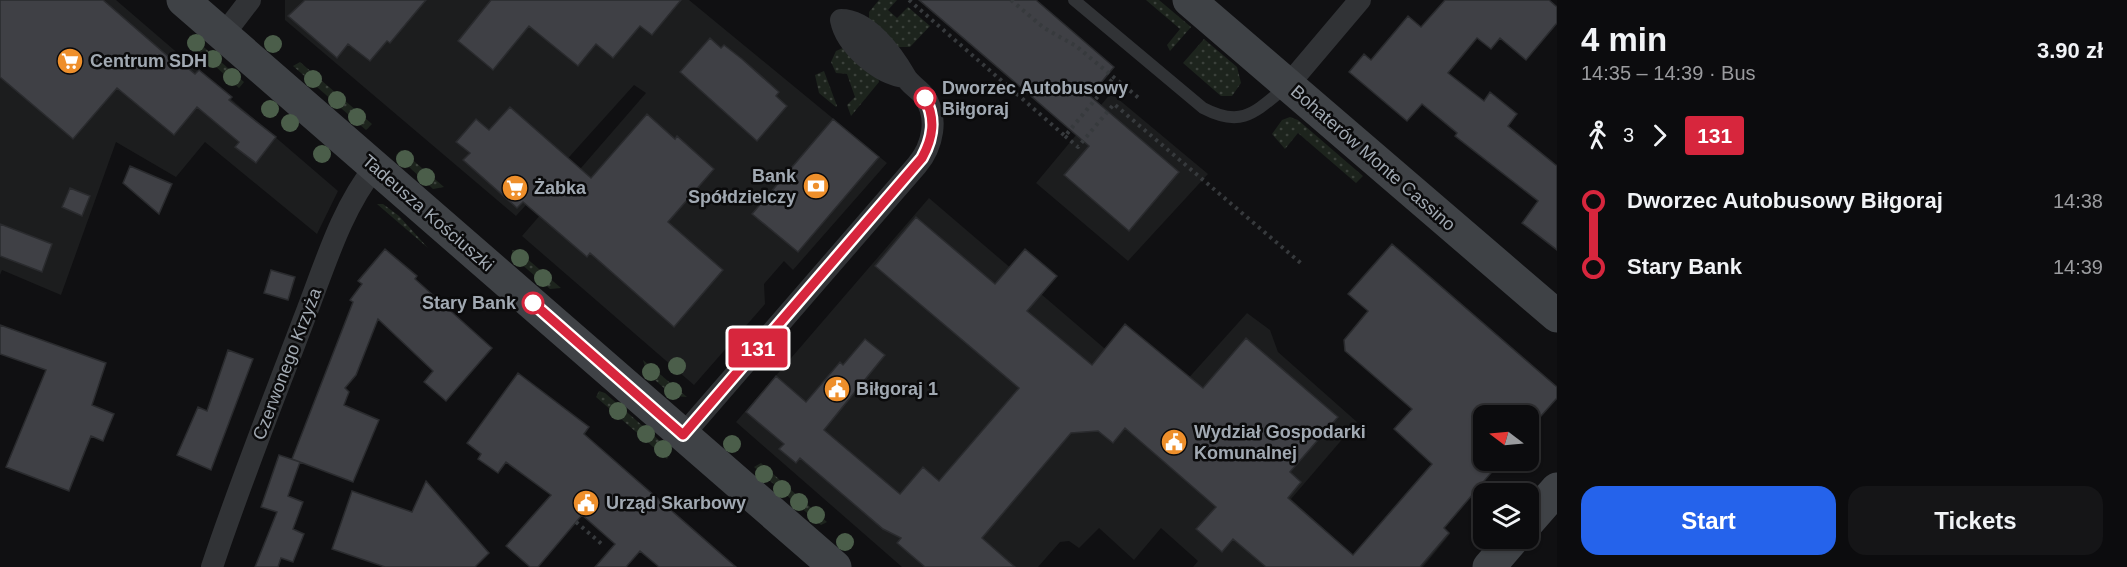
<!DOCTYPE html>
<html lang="en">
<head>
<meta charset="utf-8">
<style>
  :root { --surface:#0c0c0e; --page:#151517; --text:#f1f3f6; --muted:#9a9b9e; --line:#2c2c2e; --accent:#2563eb }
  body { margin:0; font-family:Arial,sans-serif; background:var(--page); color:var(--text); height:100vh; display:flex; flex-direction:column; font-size:22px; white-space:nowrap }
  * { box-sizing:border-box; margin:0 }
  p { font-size:20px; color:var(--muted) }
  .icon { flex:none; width:33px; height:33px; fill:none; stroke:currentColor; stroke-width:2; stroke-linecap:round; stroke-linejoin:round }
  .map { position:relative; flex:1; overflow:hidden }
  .sheet { display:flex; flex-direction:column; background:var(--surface); width:570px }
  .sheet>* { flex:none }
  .badge { padding:0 12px; border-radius:4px; font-size:21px; line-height:39px }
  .needle { width:39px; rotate:286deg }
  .fabs { position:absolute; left:1473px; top:405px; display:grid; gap:12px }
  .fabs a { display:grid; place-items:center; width:66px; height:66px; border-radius:12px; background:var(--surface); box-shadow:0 2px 4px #0004,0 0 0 2px var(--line); font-size:30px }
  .map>.badge { position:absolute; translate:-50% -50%; box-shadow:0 0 0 3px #fff }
  .legs { display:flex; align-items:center; gap:9px; height:66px; padding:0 24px; font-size:20px }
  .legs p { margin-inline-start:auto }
  .overview { display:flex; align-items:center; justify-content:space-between; height:102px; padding:0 24px }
  h1 { font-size:33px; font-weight:700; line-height:45px }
  .action { display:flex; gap:12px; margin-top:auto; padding:12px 24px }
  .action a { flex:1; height:69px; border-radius:18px; background:var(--accent); color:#fff; font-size:24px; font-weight:700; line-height:69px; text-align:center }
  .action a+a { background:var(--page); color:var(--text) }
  ul { padding:0 24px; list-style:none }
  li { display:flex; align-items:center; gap:21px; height:66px; font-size:22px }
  li i { display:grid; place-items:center; width:9px; height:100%; margin:0 8px; background:currentColor }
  li i::after { content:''; width:15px; height:15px; margin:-8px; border:4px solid; border-radius:50%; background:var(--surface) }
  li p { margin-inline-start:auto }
  li:first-child i { background:linear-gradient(#0000 50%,currentColor 0) }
  li:last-child i { background:linear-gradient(currentColor 50%,#0000 0) }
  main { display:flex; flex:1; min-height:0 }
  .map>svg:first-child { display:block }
  .built { fill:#1c1d1e }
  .grass { fill:url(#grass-dots) }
  .building { fill:#3f4045; stroke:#2a2b2e; stroke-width:1.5 }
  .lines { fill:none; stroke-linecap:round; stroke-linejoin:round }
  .path { stroke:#373a3d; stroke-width:4; stroke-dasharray:3 4.5; stroke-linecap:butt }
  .lane { stroke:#313336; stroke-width:12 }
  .street { stroke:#313336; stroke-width:22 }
  .secondary { stroke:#3f4246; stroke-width:33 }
  .tree { fill:#4b5e4a }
  .line-1-casing { stroke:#fff; stroke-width:14 }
  .line-1 { stroke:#d7263d; stroke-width:9 }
  .stop-1-dot { fill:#fff; stroke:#d7263d; stroke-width:3 }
  .labels { text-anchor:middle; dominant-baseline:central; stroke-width:5; stroke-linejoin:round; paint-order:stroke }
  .poi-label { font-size:18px; font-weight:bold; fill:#a1a9b2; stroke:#0b0b0c; text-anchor:start }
  .stop-label { font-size:18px; font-weight:bold; fill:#a1a9b2; stroke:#0b0b0c; text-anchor:start }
  .street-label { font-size:18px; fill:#a1a9b2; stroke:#0b0b0c }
</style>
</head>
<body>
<main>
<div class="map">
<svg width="1557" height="567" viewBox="0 0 1557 567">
  <defs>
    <pattern id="grass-dots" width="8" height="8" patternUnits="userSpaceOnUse" patternTransform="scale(1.5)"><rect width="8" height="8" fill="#1d241d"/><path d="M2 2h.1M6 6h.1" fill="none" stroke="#3b413b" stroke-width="1.8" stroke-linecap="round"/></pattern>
  </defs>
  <rect width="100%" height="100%" fill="#101012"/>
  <path class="built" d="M0 0H116L338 191 317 234 205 142 176 177 116 142 61 295 2 270 0 275Z
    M285 0H689L887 163 793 270 784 261 764 284 765 304 694 385 522 236 646 93 634 85 516 216 285 20Z
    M1111 93 1208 174 1128 261 1036 183Z
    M929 198 1167 402 1247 313 1270 330 1278 352 1357 422 1291 499 1353 555 1406 495 1450 534 1423 567H1193L1198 561 1161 528 1134 560 1099 528 1079 548 1069 541 1060 542 1038 567H902L736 422Z"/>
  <path class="grass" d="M879 0H897L888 10 897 18 908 7 930 26 910 47H897L869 20V12Z
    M1146 0H1159L1191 27 1170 51 1167 45 1180 29Z
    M190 35 244 82 239 88 188 41Z
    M1204 39 1237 67 1241 83 1232 96H1221L1183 63Z
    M845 47 878 77 879 82 851 116 847 105 855 97 847 74 836 73 831 62 836 51Z
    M300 62 372 124 366 130 293 66Z
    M824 71 837 106 836 107 819 93 815 75Z
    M1290 117 1298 120 1363 176 1356 183 1298 133 1285 149 1272 134 1282 120Z
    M401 150 444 187 433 189 396 155Z
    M377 204H383L399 216 428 248Z
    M512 250H517L561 288 550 289 512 256Z
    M643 360 687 397 673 396 647 373Z
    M599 391 605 393 668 448 671 452 667 459 596 397Z
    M761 463 827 522 821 525 754 467Z"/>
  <path class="building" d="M0 0H103L170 58 173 56 195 74 199 70 232 97 229 100 276 137 256 163 235 147 239 142 197 107 174 135 117 88 73 139 0 77Z
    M305 0H426L390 43 387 41 370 61 348 44 337 58 288 16Z
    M491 0H681L652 35 640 26 613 58 596 44 578 66 529 26 493 70 458 41Z
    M919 0H1036L1114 67 1090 96 1179 172 1129 231 1064 175 1089 146Z
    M1445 0H1549L1557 7V23L1526 60 1500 38 1491 49 1477 38 1448 73 1484 101 1490 92 1517 114 1508 126 1557 166V250L1522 223 1538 201 1455 136 1457 133 1422 104 1407 121 1349 72 1364 54 1371 60 1408 16 1421 27Z
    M710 38 721 48 724 45 742 59 779 92 776 96 787 106 757 141 680 72Z
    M510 107 591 178 647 114 675 139 677 136 714 169 668 222 723 270 674 327 590 253 587 257 523 202 517 208 463 160 470 153 456 142 476 119 489 130Z
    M833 119 879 157 798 252 752 214Z
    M130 166 172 184 159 214 123 183Z
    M70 188 90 196 82 216 62 207Z
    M916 217 995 284 1025 249 1057 276 1027 311 1092 365 1125 324 1203 388 1246 338 1338 417 1290 472 1301 482 1288 498 1353 555 1432 464 1394 429 1412 409 1345 351 1344 340 1368 311 1348 294 1392 244 1557 387V398L1541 416H1484V460H1502L1444 528 1449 533 1420 567H1266L1233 539 1222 552 1196 529 1216 507 1125 428 1113 443 1098 431 1071 433 982 538 1015 567H925L897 543 901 538 883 529 800 458 796 463 779 449 784 444 746 412 776 376 806 402 840 362 843 365 865 339 885 355 824 430 900 494 923 467 939 481 1019 388 875 266Z
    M0 224 52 244 42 272 0 256Z
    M385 249 417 276 415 279 492 348 446 401 424 382 433 371 378 319 356 375 345 388 349 392 344 405 379 420 353 482 292 459 353 302 350 300 362 284 358 281Z
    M271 270 295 277 288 300 264 293Z
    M0 325 106 363 92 405 114 414 103 441 91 436 69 491 6 467 46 370 0 354Z
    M228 350 253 359 211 470 177 455 198 407 207 411Z
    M518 373 589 427 584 434 736 567H659L640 551 626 567H595L615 544 582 515 538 567H530L506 546 551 495 506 462 498 473 478 459 481 454 467 443Z
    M279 455 300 462 288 496 303 502 293 529 304 534 293 562 281 558 278 567H255L277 512 261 507Z
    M426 481 489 553 475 567H385L332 549 352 491 412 512Z"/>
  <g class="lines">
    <path class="path" d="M909 0 1065 136 1114 77
      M1011 0 1044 28 1076 46 1140 99
      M1065 136 1078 147 1114 104 1303 265
      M576 522 604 546"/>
    <path class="lane" d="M1074 0 1203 108C1243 129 1256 111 1287 86"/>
    <path class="street" d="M224 34 250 0
      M1288 85 1360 0
      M683 435 917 165C933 146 939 117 924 96 919 89 909 84 905 76 893 55 868 20 841 20 846 45 879 74 905 77
      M212 567C240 483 273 401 304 319 324 268 341 209 375 167"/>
    <path class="secondary" d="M183 0 835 567
      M1189 0 1557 316
      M1528 522 1557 489
      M1489 567 1514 538"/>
  </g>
  <g class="tree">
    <circle cx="196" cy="43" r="9"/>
    <circle cx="273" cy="44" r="9"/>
    <circle cx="213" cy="59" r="9"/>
    <circle cx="232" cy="77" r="9"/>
    <circle cx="313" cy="79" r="9"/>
    <circle cx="337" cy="100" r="9"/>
    <circle cx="270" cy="109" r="9"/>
    <circle cx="357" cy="117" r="9"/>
    <circle cx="290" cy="123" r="9"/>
    <circle cx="322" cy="154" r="9"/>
    <circle cx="405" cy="159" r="9"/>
    <circle cx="426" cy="177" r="9"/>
    <circle cx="520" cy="258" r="9"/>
    <circle cx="543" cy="278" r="9"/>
    <circle cx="677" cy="366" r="9"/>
    <circle cx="651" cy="372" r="9"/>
    <circle cx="673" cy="391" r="9"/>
    <circle cx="618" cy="411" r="9"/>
    <circle cx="646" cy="434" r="9"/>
    <circle cx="732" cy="444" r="9"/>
    <circle cx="663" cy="449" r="9"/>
    <circle cx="764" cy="474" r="9"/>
    <circle cx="782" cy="489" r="9"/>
    <circle cx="799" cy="502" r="9"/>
    <circle cx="816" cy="515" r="9"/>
    <circle cx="845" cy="542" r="9"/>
  </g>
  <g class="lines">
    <defs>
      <path id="line-1" d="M533 303 683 435 922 158C933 138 936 119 925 98"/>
    </defs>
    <use href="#line-1" class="line-1-casing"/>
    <use href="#line-1" class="line-1"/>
  </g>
  <defs>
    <symbol id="supermarket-disc" viewBox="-11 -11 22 22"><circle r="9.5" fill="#ee8f2b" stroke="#0b0b0c"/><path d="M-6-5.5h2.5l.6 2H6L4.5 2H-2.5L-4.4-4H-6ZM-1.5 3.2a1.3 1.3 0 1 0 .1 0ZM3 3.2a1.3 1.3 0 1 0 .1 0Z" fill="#fff"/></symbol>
    <symbol id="bank-disc" viewBox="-11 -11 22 22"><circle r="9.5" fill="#ee8f2b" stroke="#0b0b0c"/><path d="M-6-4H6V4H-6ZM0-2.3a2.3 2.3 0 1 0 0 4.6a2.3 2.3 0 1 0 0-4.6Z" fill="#fff"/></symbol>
    <symbol id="civic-disc" viewBox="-11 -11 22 22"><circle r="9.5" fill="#ee8f2b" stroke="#0b0b0c"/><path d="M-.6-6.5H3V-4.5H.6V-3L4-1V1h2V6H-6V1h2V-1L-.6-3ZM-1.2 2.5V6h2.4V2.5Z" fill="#fff"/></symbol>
  </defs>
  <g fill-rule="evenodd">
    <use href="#supermarket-disc" x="55" y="46" width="30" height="30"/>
    <use href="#bank-disc" x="801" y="171" width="30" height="30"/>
    <use href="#supermarket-disc" x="500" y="173" width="30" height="30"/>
    <use href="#civic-disc" x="822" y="374" width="30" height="30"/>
    <use href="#civic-disc" x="1159" y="427" width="30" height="30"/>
    <use href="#civic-disc" x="571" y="488" width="30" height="30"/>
  </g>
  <g class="stop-1-dot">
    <circle cx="925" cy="98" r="10"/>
    <circle cx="533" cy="303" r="10"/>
  </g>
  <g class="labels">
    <g class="poi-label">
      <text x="90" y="61">Centrum SDH</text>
      <text x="796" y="176" text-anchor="end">Bank<tspan x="796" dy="21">Spółdzielczy</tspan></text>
      <text x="534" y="188">Żabka</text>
      <text x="856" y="389">Biłgoraj 1</text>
      <text x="1194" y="432">Wydział Gospodarki<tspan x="1194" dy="21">Komunalnej</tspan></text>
      <text x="606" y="503">Urząd Skarbowy</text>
    </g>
    <g class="stop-label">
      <text x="942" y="88">Dworzec Autobusowy<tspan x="942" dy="21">Biłgoraj</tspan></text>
      <text x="516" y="303" text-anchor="end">Stary Bank</text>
    </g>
    <g class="street-label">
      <text transform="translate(1373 158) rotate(41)">Bohaterów Monte Cassino</text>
      <text transform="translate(428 213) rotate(41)">Tadeusza Kościuszki</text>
      <text transform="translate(287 364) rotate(-69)">Czerwonego Krzyża</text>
    </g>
  </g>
</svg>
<div class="fabs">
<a><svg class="needle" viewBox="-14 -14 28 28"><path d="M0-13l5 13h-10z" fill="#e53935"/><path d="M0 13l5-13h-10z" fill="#9a9b9e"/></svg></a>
<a><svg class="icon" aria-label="layers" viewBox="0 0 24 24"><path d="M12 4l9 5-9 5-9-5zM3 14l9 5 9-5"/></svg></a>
</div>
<b class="badge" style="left:758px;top:348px;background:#d7263d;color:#fff">131</b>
</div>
<section class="sheet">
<div class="overview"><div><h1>4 min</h1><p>14:35 – 14:39 · Bus</p></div><b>3.90 zł</b></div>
<div class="legs"><svg class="icon" aria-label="walk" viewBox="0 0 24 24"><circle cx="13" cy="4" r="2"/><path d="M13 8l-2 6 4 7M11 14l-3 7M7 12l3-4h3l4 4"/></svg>3<svg class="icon" aria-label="forward" viewBox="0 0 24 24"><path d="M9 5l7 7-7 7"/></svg><b class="badge" style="background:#d7263d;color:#fff">131</b></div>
<ul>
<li><i style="color:#d7263d"></i><b>Dworzec Autobusowy Biłgoraj</b><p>14:38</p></li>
<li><i style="color:#d7263d"></i><b>Stary Bank</b><p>14:39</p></li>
</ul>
<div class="action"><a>Start</a><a>Tickets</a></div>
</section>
</main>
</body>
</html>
